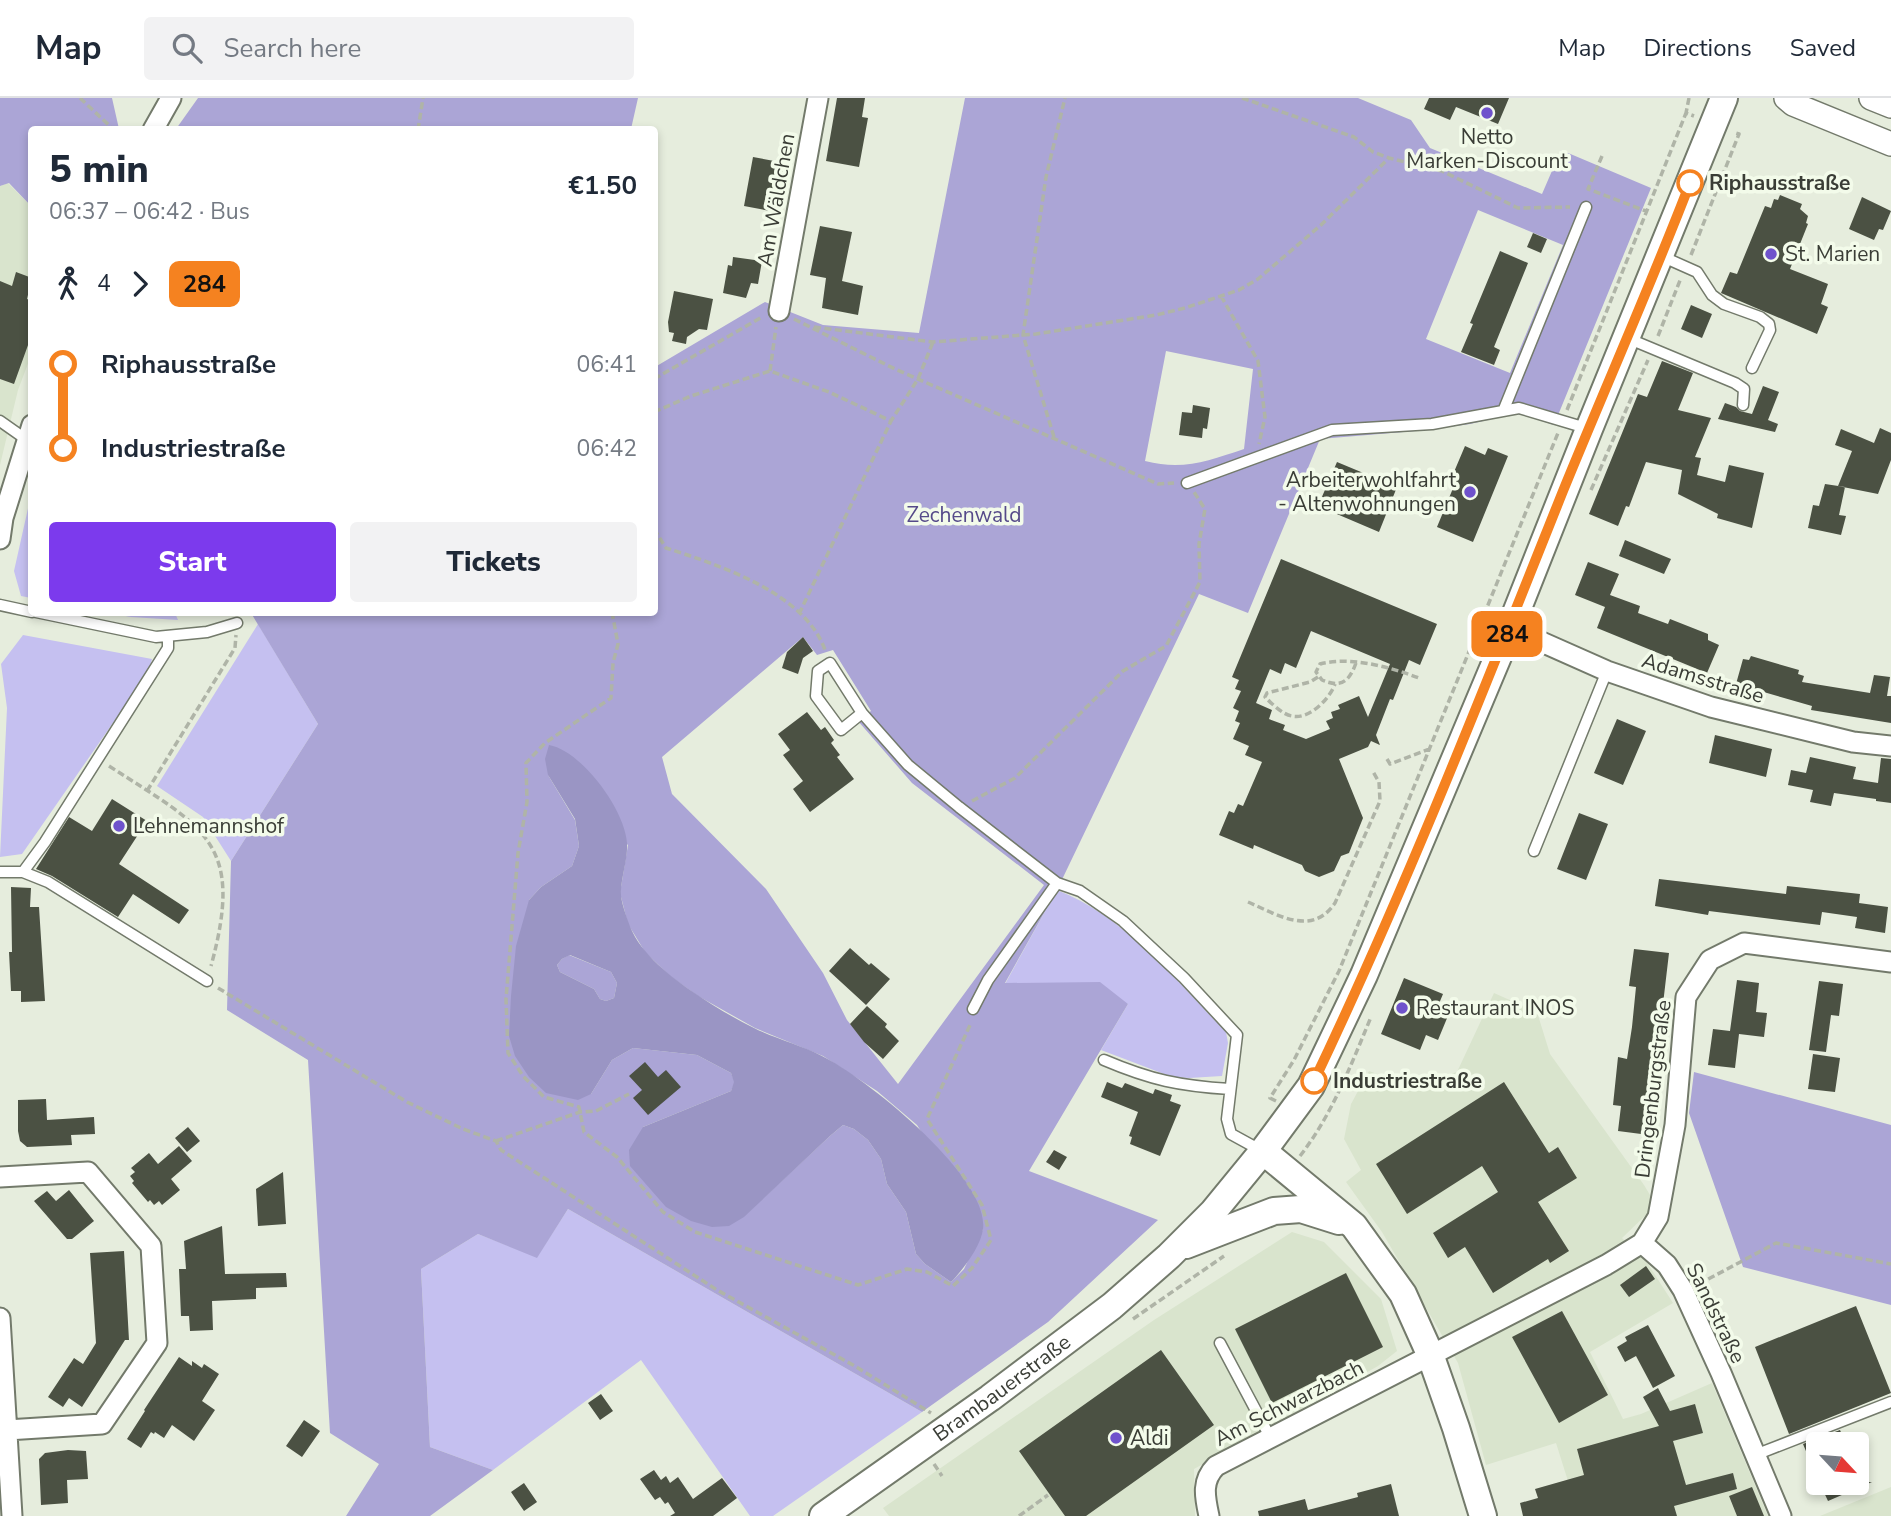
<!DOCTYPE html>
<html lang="en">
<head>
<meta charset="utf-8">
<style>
  :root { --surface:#fff; --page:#f2f2f3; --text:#1f2937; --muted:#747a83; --line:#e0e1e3; --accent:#7c3aed }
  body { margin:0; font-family:"Nunito Sans",sans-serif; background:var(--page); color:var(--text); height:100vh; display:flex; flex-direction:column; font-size:26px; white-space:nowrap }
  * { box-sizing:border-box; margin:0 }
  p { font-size:23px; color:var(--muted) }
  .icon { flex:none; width:38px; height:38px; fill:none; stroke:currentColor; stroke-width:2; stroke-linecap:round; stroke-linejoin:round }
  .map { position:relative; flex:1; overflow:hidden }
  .drawer { position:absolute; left:28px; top:28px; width:630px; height:490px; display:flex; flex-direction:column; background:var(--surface); border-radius:7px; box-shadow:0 4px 10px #0003 }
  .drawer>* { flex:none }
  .badge { padding:0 14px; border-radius:10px; font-size:24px; line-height:46px }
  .needle { width:46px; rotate:116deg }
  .fabs { position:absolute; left:1806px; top:1334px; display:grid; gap:14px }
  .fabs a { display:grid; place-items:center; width:63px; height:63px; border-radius:7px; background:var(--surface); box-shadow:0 4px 10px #0003; font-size:35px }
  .map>.badge { position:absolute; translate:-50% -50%; box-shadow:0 0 0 4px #fff }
  .legs { display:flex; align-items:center; gap:10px; height:77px; padding:0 21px; font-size:23px }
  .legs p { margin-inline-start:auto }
  .head { display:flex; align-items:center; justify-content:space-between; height:119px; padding:0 21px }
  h1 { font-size:38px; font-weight:800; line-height:52px }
  .primary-button { display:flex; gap:14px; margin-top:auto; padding:14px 21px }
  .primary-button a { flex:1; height:80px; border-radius:7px; background:var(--accent); color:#fff; font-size:28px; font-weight:800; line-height:80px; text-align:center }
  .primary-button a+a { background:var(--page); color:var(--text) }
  ul { padding:0 21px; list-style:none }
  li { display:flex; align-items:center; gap:24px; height:84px; font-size:26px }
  li i { display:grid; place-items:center; width:10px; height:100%; margin:0 9px; background:currentColor }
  li i::after { content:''; width:18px; height:18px; margin:-9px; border:5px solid; border-radius:50%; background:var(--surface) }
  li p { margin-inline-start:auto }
  li:first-child i { background:linear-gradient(#0000 50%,currentColor 0) }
  li:last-child i { background:linear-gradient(currentColor 50%,#0000 0) }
  header { display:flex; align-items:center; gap:42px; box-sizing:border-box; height:98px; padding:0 35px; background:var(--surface); border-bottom:2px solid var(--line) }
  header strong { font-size:33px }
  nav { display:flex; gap:38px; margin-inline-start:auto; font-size:24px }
  .search { width:490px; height:63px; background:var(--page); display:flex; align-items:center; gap:18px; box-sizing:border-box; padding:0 24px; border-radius:7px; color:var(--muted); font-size:26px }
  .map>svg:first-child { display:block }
  .built { fill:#d9e4cd }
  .green { fill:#c5c0f0 }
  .forest { fill:#aba5d6; fill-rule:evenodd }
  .water { fill:#9a95c4; fill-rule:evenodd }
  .building { fill:#4b5143; fill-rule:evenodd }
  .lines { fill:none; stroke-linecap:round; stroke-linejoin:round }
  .service-casing { stroke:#737a6b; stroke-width:13 }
  .minor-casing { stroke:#737a6b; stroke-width:23 }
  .tertiary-casing { stroke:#737a6b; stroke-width:26 }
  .secondary-casing { stroke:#737a6b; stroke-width:30 }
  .path { stroke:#afb4a7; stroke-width:3.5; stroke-dasharray:7 3.5; stroke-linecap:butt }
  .service { stroke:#fff; stroke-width:10 }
  .minor { stroke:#fff; stroke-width:19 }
  .tertiary { stroke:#fff; stroke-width:23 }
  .secondary { stroke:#fff; stroke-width:26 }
  .line-1-casing { stroke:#fff; stroke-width:16 }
  .line-1 { stroke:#f58220; stroke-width:10 }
  .poi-dot { fill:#6f52cc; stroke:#f3fbea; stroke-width:2.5 }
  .stop-1-dot { fill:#fff; stroke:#f58220; stroke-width:3.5 }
  .labels { text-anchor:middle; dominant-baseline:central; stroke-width:7; stroke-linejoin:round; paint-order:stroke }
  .poi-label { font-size:21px; fill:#3a3d36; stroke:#f3fbea; text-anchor:start }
  .stop-label { font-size:21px; font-weight:bold; fill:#3a3d36; stroke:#f3fbea; text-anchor:start }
  .street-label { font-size:21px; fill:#3a3d36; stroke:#f3fbea }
  .park-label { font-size:21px; fill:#554a89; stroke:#f3fbea }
</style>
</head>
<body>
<header>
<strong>Map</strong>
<div class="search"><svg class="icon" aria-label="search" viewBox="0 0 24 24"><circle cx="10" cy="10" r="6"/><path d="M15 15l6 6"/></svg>Search here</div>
<nav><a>Map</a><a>Directions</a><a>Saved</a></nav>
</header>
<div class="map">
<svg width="1891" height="1418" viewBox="0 0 1891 1418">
  <rect width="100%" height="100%" fill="#e6eddd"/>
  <path class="built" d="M8 85 31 108 32 255 18 292 0 367V88Z
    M1494 895 1537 914 1550 956 1644 1087 1653 1102 1647 1116 1622 1140 1648 1166 1673 1205 1590 1254 1623 1321 1641 1316 1712 1285 1768 1418H1579L1556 1345 1486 1367 1458 1265 1382 1134 1346 1084 1361 1072 1344 1041 1351 1006 1369 973 1391 981H1433L1457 974Z
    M1292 1134 1324 1144 1381 1201 1397 1253 1378 1268 1194 1371 1195 1418H889L883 1410 1154 1222Z
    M1891 1389V1418H1820Z"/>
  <path class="green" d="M31 397V500L21 498 14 473Z
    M108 515H175L178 522 131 519Z
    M258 526 318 626 231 763 203 719 157 688Z
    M23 537 152 561 149 573 22 756 0 759 7 610 1 566Z
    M1057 792C1126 819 1176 882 1226 934L1228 945 1222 978 1189 980 1172 979 1101 952 1128 906 1005 886Z
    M568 1111 922 1314 773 1418H750L641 1262 493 1372 430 1349 421 1171 478 1136 537 1159Z"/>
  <path class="forest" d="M0 0H112L119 31 32 32 31 108 9 85 0 88Z
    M198 0H638L631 31H176Z
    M965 0H1358L1411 22 1430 50 1542 96 1561 52 1651 90 1554 327 1524 317 1513 316 1470 326 1427 332 1320 341 1248 515 1199 496 1057 792 1005 885 1100 884 1128 906 1029 1073 1158 1122 1048 1224 922 1314 568 1111 537 1160 478 1136 421 1171 430 1349 493 1372 430 1418H346L379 1366 330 1335 308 962 227 912 231 763 318 626 251 515 654 514 655 269 765 204 823 227 919 235ZM1478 112 1563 147 1510 275 1426 241ZM1166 253 1253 271 1244 351C1208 363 1183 373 1145 363ZM803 539 817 557 833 552 871 613 858 623 912 685 1044 787 898 986 847 922 823 875 766 791 672 696 662 659ZM548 677 628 747 620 795 628 826 645 854 670 878 698 898 755 930 823 958 877 993 917 1027 983 1131 964 1171 951 1184 925 1166 916 1156 906 1114 887 1086 881 1061 868 1042 854 1031 843 1027 830 1038 743 1119 643 1029 731 993 735 984 731 975 697 957 633 950 612 962 591 996 529 802 541 789 572 768 579 748 575 722Z
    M569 857 611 874 617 885 614 900 606 903 600 901 594 891 560 874 557 867 562 861Z
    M1694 974 1891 1027V1207L1743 1169 1689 1015Z"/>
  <path class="water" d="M549 647C582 653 625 712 627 745 628 760 622 776 621 792 620 801 625 814 628 823 637 852 666 875 690 892 710 906 732 919 754 930 776 941 801 947 822 958 865 979 990 1079 983 1131 981 1148 963 1172 951 1184L925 1166 916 1156 906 1114 887 1086 881 1061 868 1042 854 1031 843 1027 830 1038 744 1119 729 1128 712 1129 691 1123 666 1109 630 1068 629 1052 643 1029 731 993 734 984 731 975 697 957 633 950 612 962 591 996 578 1002 546 995 529 979 515 958 509 938 511 898 516 848 529 802 541 789 572 768 579 748 575 721 548 677 545 661ZM570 857 611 874 617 885 614 900 606 903 600 901 594 891 560 874 557 867 562 861Z"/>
  <path class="building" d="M837 0H865L862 19 868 20 859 69 826 63Z
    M1429 0H1509L1498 26 1456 9 1450 22 1424 11Z
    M753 59 785 65 776 114 744 108Z
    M1780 97 1802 106 1800 111 1808 118 1806 125 1808 126 1790 171 1828 186 1821 206 1828 209 1817 236 1721 195 1730 174 1737 176 1765 108 1771 110 1774 101 1778 102Z
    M1862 99 1891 113 1883 132 1879 131 1874 142 1849 131Z
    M820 128 852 134 842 183 863 188 858 217 822 210 826 180 810 177Z
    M1533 135 1547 141 1541 155 1527 149Z
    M1500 153 1528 165 1494 249 1500 252 1494 267 1461 254 1473 226 1470 225Z
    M733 159 762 163 758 186 751 185 746 200 723 195 728 167 732 168Z
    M16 174 32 180 27 201 32 203V236L14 286 0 281V183L12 188Z
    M674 193 713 201 707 232 699 231 687 239 686 246 672 243 674 235 669 234 668 224Z
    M1691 207 1712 216 1702 240 1681 231Z
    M1662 263 1693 275 1678 312 1711 320 1695 359 1701 360 1697 377 1725 384 1729 367 1764 375 1752 430 1717 420 1718 416 1678 396 1682 372 1646 364 1629 409 1626 408 1618 428 1589 416 1638 296 1647 299Z
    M1763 288 1779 294 1768 322 1778 326 1775 334 1718 321 1725 305 1736 309 1740 313 1752 316Z
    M1193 307 1210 310 1207 331 1203 330 1202 340 1179 337 1182 314 1192 315Z
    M1880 330 1891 335V362L1878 396 1838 388 1852 353 1835 347 1841 331 1874 345Z
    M1465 348 1485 357 1488 350 1508 358 1473 444 1437 429 1456 383 1451 381Z
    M1337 364 1397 389 1379 434 1318 408Z
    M1825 386 1845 389 1839 417 1846 418 1841 437 1808 430 1813 407 1819 408Z
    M1625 442 1671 461 1664 476 1619 458Z
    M1281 461 1437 526 1420 567 1409 562 1393 602 1390 601 1376 637 1380 647 1371 643 1368 649 1339 661 1363 720 1349 755 1341 758 1334 773 1319 779 1305 773 1302 767 1254 747 1253 751 1219 737 1229 713 1234 715 1238 706 1243 708 1262 664 1245 657 1249 648 1233 641 1240 625 1235 623 1239 613 1233 610 1241 593 1235 591 1239 582 1232 579ZM1311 533 1390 566 1368 619 1359 598 1338 607 1340 611 1331 614 1333 620 1326 623 1330 631 1306 641 1283 632 1285 627 1269 621 1272 612 1256 605 1270 571 1281 576 1285 565 1296 570Z
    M1588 464 1619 476 1610 497 1640 508 1638 515 1668 526 1670 521 1708 536V542L1719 547 1707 575 1597 530 1605 509 1575 497Z
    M803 539 813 553 803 560 798 576 782 570 787 554Z
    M1751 558 1799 572 1798 576 1804 578 1802 584 1870 595 1874 577 1890 579 1887 598H1891V625L1811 612 1812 608 1736 586 1743 561 1749 562Z
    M807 614 821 632 825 629 834 642 831 645 840 657 837 659 854 681 810 714 793 691 803 683 783 657 790 652 778 636Z
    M1617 621 1646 633 1623 687 1594 675Z
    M1715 637 1772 651 1766 679 1709 665Z
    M1810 659 1856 669 1853 681 1878 685 1881 660 1891 661V705L1876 703V701L1834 695 1831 708 1810 704 1813 692 1788 687 1791 672 1806 675Z
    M112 701 147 723 119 766 189 812 179 826 133 796 118 819 52 778 36 771 69 719 92 733Z
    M1579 715 1608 726 1586 782 1557 771Z
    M1659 781 1786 796 1787 788 1860 796 1859 805 1888 809 1885 835 1855 830 1857 819 1822 814 1820 827 1709 813 1708 817 1655 808Z
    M11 789 31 790 30 809H39L45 903 21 904V893H11L9 854H12Z
    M850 850 869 867 871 865 890 881 866 907 829 873Z
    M1634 851 1669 855 1663 906 1664 917 1661 947H1656L1650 995 1654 996 1649 1037 1618 1033 1621 1008 1613 1007 1618 959 1627 961 1632 929 1636 889 1629 888Z
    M1404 880 1443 896 1438 908 1450 913 1438 942 1426 937 1420 952 1381 936Z
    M1737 882 1759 885 1756 914 1767 915 1764 939 1739 936 1735 970 1708 967 1713 931 1730 933Z
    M1819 883 1843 886 1839 918 1831 917 1826 954 1809 952Z
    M867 908 887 926 885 929 899 943 883 961 864 944 850 926Z
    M1813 956 1840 960 1835 994 1808 991Z
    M645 964 658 979 666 972 681 989 648 1017 633 1000 642 992 629 978Z
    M1107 984 1122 990 1125 985 1153 996 1155 991 1172 997 1170 1003 1181 1007 1160 1058 1130 1046 1132 1039 1129 1038 1138 1014 1101 999Z
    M1504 984 1549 1055 1558 1049 1577 1080 1538 1104 1569 1153 1550 1165 1548 1161 1493 1195 1465 1149 1448 1160 1433 1135 1498 1094 1482 1068 1407 1116 1376 1066Z
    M46 1001 47 1022 94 1019 95 1036 71 1037 72 1047 27 1049 20 1043 18 1033V1002Z
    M188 1029 200 1043 187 1054 175 1040Z
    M179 1048 192 1063 171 1081 180 1092 162 1107 159 1103 154 1107 150 1102 148 1104 132 1085 134 1083 130 1078 135 1074 131 1070 149 1055 158 1066Z
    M1054 1052 1067 1059 1059 1072 1046 1064Z
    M283 1074 286 1126 258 1128 256 1091Z
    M69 1092 94 1123 72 1141H67L34 1103 47 1093 56 1103Z
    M222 1128 225 1176 286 1175 287 1189 256 1190V1201L212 1203 213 1232 190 1233 189 1218H181L180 1195 179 1171H186L184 1143Z
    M124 1153 129 1242H125L82 1309 69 1300 63 1309 48 1299 74 1260 83 1266 96 1245 90 1155Z
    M1646 1168 1655 1181 1629 1199 1620 1187Z
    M1346 1175 1383 1249 1272 1305 1235 1231Z
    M1856 1208 1891 1295 1789 1336 1755 1249Z
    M1562 1213 1608 1297 1559 1325 1512 1239Z
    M1648 1227 1675 1278 1653 1290 1636 1258 1625 1264 1617 1249 1627 1243 1625 1239Z
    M1161 1252 1214 1327 1086 1418H1065L1019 1353Z
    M179 1259 192 1268V1263L202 1270 204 1266 219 1276 202 1303 215 1312 194 1343 172 1327 164 1340 155 1334 154 1336 151 1334 141 1350 127 1341 145 1313 144 1312Z
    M1658 1290 1670 1313 1695 1306 1703 1335 1673 1343 1686 1387 1733 1375 1737 1391 1674 1408 1677 1418H1523L1520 1405 1538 1400 1535 1391 1584 1377 1577 1351 1659 1328 1643 1299Z
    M601 1296 613 1313 600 1322 588 1305Z
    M304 1322 320 1333 302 1359 286 1348Z
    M1840 1332 1846 1346H1818V1382L1803 1346Z
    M68 1352 86 1353 88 1381 67 1382 68 1405 41 1407 39 1361 45 1355Z
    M654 1372 661 1382 666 1378 670 1385 678 1379 693 1401 722 1380 737 1400 713 1418H670L675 1415 668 1404 665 1406 660 1399 655 1402 640 1381Z
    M1819 1384H1872L1828 1403Z
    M524 1385 537 1404 524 1413 511 1394Z
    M1391 1386 1399 1418H1259L1258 1413 1305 1401 1308 1412 1358 1399 1357 1395Z
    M1752 1389 1764 1418H1737L1729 1398Z"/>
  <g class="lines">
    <defs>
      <path id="service" d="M1661 158 1697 174 1712 197 1724 206 1760 219 1769 226 1770 232 1752 270
        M1627 240 1735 285 1744 291 1743 307
        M1504 311 1586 109
        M0 323 27 342
        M1187 385 1332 332 1432 326 1519 310 1586 330
        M0 507 32 514
        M36 514 156 539 207 534 237 525
        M862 615 830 565 818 573 816 598 841 632 862 615 908 667 959 709 1057 785 1080 793 1123 823 1184 880 1237 937 1227 1021 1231 1036 1262 1053
        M1534 753 1607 573
        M0 774H23L48 784 207 883
        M23 774 45 744 168 550V538
        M973 911 988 882 1057 785
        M1104 962C1151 982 1180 988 1230 991
        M1220 1245 1270 1339
        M1755 1357 1891 1304"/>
      <path id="minor" d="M153 32 171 0
        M779 213 818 0
        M0 441 3 420 32 327
        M1510 530 1607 573 1711 609 1853 644 1891 648
        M0 1079 88 1074 151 1148 157 1245 102 1326 7 1332
        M1642 1145 1658 1119 1675 1027 1686 899 1710 862 1744 845 1891 864
        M0 1220 12 1418
        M1209 1418C1205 1399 1201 1383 1216 1368L1606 1167 1642 1145 1667 1167 1683 1192 1721 1275 1781 1418"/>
      <path id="tertiary" d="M1786 0 1793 6 1891 46
        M1871 0 1891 8"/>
      <g id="secondary">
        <path d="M1263 1053 1354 1128 1403 1196 1430 1256 1456 1330 1483 1418"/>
        <path d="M1186 1147 1274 1113 1301 1111 1339 1123"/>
        <path id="s1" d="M823 1418 990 1300 1112 1208 1169 1158 1213 1114 1263 1053 1311 988 1364 877 1510 530 1589 331 1724 0"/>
      </g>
    </defs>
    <use href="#service" class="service-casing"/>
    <use href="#minor" class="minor-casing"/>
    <use href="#tertiary" class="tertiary-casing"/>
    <use href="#secondary" class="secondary-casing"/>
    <path class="path" d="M80 0 114 32
      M1242 0 1354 39 1373 54 1389 60 1442 73 1518 110 1570 109
      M1689 0 1686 15 1694 18
      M418 32 423 0
      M1602 58 1588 91 1646 113
      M1691 157 1739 36 1733 34
      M1221 198 1258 263 1265 319 1259 346
      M794 221 895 271 1158 386 1174 385
      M814 229 933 244 1036 236 1156 217 1185 210 1239 192 1258 181 1321 127 1389 60
      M1658 238 1681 180
      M770 273 776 229
      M654 281 762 219
      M1567 312 1686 15
      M654 314 691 298 770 273 829 294 891 323 918 281 933 244
      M1054 339 1023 237 1046 79 1065 0
      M1591 392 1648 262
      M654 431 666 450C719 467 805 495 825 552
      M612 514 618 546 613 565 611 600 545 645 526 665 527 704 518 755 506 901 508 955 523 978 544 999 579 1009 584 1034 617 1059 663 1114 695 1134 858 1187 907 1171 927 1174 953 1188 972 1170 991 1142 982 1107 927 1021 971 925
      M799 516 891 323
      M1356 565C1349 584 1341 590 1322 582L1316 574 1320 566C1350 558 1390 569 1419 580
      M1318 579 1310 584 1267 595 1265 599C1271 605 1283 617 1292 618 1310 622 1330 600 1335 586
      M1387 661 1390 666 1432 650
      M109 668C205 730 245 744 211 868
      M147 693 235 550 236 537
      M972 703 1015 680 1123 573 1166 548 1200 484 1199 446 1205 411 1194 394
      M1248 804C1278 817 1312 839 1335 805L1380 703 1379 684 1372 672
      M218 890 407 1004 463 1031 496 1043 501 1052 717 1192 853 1267 931 1315
      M1276 1003 1270 1000 1294 962 1339 873 1558 335
      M496 1043 580 1014 596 1013 629 996
      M1300 1058C1332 1017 1351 967 1371 919
      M1699 1186 1776 1145 1891 1166
      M1133 1221 1224 1158
      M934 1366 942 1378
      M1019 1418 1048 1397"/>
    <use href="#service" class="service"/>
    <use href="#minor" class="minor"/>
    <use href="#tertiary" class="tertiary"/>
    <use href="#secondary" class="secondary"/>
  </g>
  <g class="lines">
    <defs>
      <path id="line-1" d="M1314 983C1406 790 1484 591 1563 393 1605 290 1650 189 1690 85"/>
    </defs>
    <use href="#line-1" class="line-1-casing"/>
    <use href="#line-1" class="line-1"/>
  </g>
  <g class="poi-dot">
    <circle cx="1487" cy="15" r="7"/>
    <circle cx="1771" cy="156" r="7"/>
    <circle cx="1470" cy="394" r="7"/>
    <circle cx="119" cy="728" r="7"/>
    <circle cx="1402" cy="910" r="7"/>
    <circle cx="1116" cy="1340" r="7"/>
  </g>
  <g class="stop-1-dot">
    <circle cx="1690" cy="85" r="12"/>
    <circle cx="1314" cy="983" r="12"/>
  </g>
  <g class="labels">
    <g class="poi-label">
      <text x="1487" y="39" text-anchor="middle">Netto<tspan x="1487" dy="24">Marken-Discount</tspan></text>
      <text x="1785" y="156">St. Marien</text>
      <text x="1456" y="382" text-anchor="end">Arbeiterwohlfahrt<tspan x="1456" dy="24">- Altenwohnungen</tspan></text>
      <text x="133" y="728">Lehnemannshof</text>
      <text x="1416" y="910">Restaurant INOS</text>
      <text x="1130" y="1340">Aldi</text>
    </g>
    <g class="stop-label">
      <text x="1709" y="85">Riphausstraße</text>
      <text x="1333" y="983">Industriestraße</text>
    </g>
    <g class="street-label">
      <text transform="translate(776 102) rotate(-80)">Am Wäldchen</text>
      <text transform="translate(1703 580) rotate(17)">Adamsstraße</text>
      <text transform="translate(1653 991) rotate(-83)">Dringenburgstraße</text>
      <text transform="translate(1716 1215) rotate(64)">Sandstraße</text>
      <text stroke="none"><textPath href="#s1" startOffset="220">Brambauerstraße</textPath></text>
      <text transform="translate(1289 1305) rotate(-27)">Am Schwarzbach</text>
    </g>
    <g class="park-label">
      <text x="964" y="417">Zechenwald</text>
    </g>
  </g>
</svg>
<div class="fabs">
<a><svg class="needle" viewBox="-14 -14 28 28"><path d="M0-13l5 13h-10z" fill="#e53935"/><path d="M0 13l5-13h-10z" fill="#747a83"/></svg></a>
</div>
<b class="badge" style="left:1507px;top:536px;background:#f58220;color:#111">284</b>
<section class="drawer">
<div class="head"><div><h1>5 min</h1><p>06:37 – 06:42 · Bus</p></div><b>€1.50</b></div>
<div class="legs"><svg class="icon" aria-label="walk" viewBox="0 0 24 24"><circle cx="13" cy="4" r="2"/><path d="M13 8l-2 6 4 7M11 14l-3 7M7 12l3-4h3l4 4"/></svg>4<svg class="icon" aria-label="forward" viewBox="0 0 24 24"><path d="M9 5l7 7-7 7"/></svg><b class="badge" style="background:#f58220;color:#111">284</b></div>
<ul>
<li><i style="color:#f58220"></i><b>Riphausstraße</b><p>06:41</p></li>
<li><i style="color:#f58220"></i><b>Industriestraße</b><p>06:42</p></li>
</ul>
<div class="primary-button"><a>Start</a><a>Tickets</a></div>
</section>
</div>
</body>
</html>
